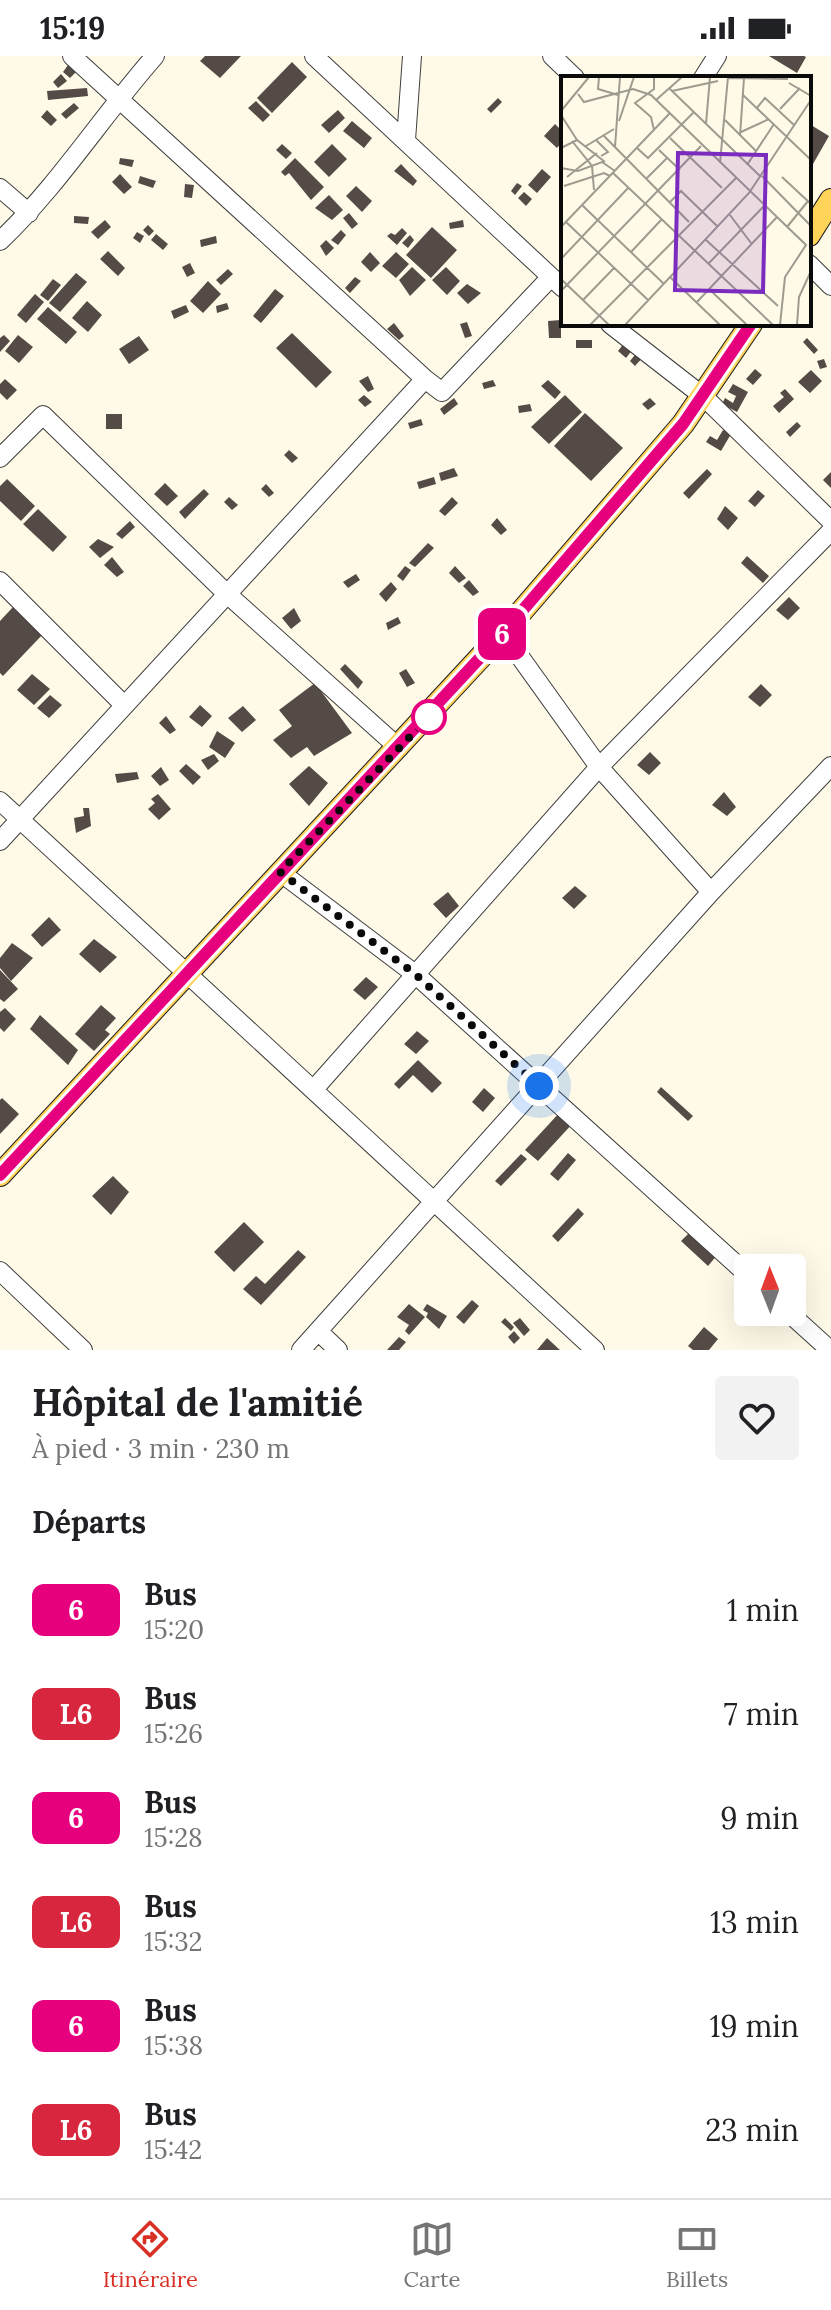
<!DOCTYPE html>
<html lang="fr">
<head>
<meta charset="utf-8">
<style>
  :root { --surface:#fff; --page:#f2f2f2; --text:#202124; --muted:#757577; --line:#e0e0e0; --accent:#d93025 }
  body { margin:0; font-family:Lora,serif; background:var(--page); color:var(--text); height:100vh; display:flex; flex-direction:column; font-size:30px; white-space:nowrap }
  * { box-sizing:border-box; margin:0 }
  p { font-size:26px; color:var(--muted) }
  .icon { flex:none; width:44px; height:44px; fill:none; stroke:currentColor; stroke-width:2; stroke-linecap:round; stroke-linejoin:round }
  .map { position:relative; height:1294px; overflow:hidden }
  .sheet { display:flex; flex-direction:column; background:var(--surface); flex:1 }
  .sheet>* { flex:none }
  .badge { padding:0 16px; border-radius:12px; font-size:28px; line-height:52px }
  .needle { width:52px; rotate:359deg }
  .fabs { position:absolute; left:734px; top:1198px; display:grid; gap:16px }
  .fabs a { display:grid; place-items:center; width:72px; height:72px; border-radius:8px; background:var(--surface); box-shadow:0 8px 32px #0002; font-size:40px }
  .you { position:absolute; width:40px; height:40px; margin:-20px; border:6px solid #fff; border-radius:50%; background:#1a73e8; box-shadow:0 0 0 12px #1a73e833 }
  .map>.badge { position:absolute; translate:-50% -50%; box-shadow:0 0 0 4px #fff }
  h2 { padding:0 32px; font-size:30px; line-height:72px }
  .round { display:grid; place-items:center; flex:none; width:84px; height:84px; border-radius:8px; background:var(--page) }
  .head { display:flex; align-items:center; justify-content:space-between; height:136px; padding:0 32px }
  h1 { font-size:38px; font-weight:800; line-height:60px }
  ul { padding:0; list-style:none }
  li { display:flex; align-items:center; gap:24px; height:104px; padding:0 32px }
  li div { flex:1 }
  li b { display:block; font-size:30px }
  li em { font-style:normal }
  li .badge { min-width:88px; font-weight:700; text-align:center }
  .status { display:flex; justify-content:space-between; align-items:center; height:56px; padding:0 40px; background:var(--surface); direction:ltr }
  .status svg { height:22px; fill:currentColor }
  .dock { display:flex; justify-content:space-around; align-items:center; height:112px; border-top:2px solid var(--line); background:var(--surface); font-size:22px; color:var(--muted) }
  .dock a { display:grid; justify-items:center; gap:4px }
  .dock .current { color:var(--accent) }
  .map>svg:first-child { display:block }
  .building { fill:#544b46 }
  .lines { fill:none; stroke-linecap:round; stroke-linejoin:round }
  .minor-casing { stroke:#3d3d3d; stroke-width:20 }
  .major-casing { stroke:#1b1b1b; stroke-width:24 }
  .minor { stroke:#fff; stroke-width:18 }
  .major { stroke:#ffd258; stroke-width:22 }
  .line-casing { stroke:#fff; stroke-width:18 }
  .line { stroke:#e6007e; stroke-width:12 }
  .walk { stroke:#0a0a0a; stroke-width:8; stroke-dasharray:0 14.4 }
  .stop-dot { fill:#fff; stroke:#e6007e; stroke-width:4 }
  .inset-road { fill:none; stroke:#9d9a8f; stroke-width:2 }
  .view { fill:#7b2cbf; fill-opacity:0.15; stroke:#7b2cbf; stroke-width:4 }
  .inset-edge { fill:none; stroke:#0a0a0a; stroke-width:4 }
</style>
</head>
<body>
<div class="status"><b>15:19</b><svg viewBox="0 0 49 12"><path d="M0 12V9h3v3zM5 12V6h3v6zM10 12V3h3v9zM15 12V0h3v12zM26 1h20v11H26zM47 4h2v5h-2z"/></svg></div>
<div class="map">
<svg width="831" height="1294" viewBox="0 0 831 1294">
  <rect width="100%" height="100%" fill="#fffae8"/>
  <path class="building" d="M205 0H241L220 22 200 5Z
    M769 0H804L806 1 797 17Z
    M292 6 307 21 272 57 257 42Z
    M68 9 76 16 70 22 63 16Z
    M61 18 67 25 58 32 53 26Z
    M87 32 88 40 48 44 47 35Z
    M498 42 502 46 491 57 487 53Z
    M256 45 270 59 263 66 248 52Z
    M74 47 79 52 66 63 61 58Z
    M47 54 57 64 51 70 41 61Z
    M338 54 345 62 329 77 321 69Z
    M352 65 372 82 364 92 343 75Z
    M555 68 563 76V85L557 92 544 80Z
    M811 69 829 80 813 108 809 105Z
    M282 88 292 97 286 103 276 94Z
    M332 88 347 103 329 121 314 106Z
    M120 102 134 104 132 111 119 108Z
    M295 102 324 131 311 144 289 117 285 120 281 116Z
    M401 108 417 125 413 130 394 115Z
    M542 113 551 121 537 137 528 129Z
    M120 118 132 131 124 138 112 126Z
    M140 120 156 125 153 132 138 127Z
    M517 127 522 130 515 139 511 135Z
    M185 128 194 129 192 142 184 141Z
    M356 130 372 145 362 156 346 140Z
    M524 136 532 143 526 150 518 142Z
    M329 139 343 154 332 164 315 152Z
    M349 157 358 168 352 173 343 162Z
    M74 160 89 161 88 168 74 167Z
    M105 164 111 171 98 183 91 176Z
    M463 164 464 171 450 173 449 167Z
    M148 169 154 175 149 180 143 174Z
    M432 171 457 194 431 222 406 199Z
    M402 172 407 177 397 189 387 180 391 177 395 179Z
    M341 174 346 179 338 189 331 184Z
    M137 176 144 180 140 187 133 182Z
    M156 178 168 188 163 194 151 184Z
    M410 179 414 184 408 192 402 187Z
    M216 180 217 187 201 191 200 184Z
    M326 184 334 192 326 200 320 190Z
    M108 195 125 212 118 220 100 203Z
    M370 196 380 207 371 216 361 206Z
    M396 196 409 208 396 222 382 210Z
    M190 207 195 217 187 221 182 211Z
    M412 211 426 224 410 240 399 224Z
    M446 211 460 225 447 239 432 224Z
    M228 213 233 218 221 229 216 224Z
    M76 217 87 226 60 256 49 247Z
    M355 221 361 225 350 237 345 232Z
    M53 223 61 229 48 245 40 239Z
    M208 225 221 238 203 257 190 245Z
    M467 228 481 237 468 248 457 237Z
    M275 233 284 240 261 267 253 260Z
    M35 238 44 246 26 267 17 259Z
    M87 245 102 259 88 276 72 262Z
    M227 247 229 253 217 257 216 250Z
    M186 249 189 256 174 263 171 255Z
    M48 251 77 276 66 288 37 263Z
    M561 264V282H549L548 265Z
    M467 266 472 280 465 282 460 268Z
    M394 267 404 280 399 284 387 273Z
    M292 277 332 316 316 332 276 292Z
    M4 279 10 285 0 296V282Z
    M18 279 33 291 19 307 5 295Z
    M139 280 149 294 129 308 119 293Z
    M807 282 818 294 814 298 803 286Z
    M576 284H592V292H576Z
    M625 286 633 293 626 302 618 295Z
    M638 295 644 300 635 310 630 305Z
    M824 303 827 311 820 313 817 305Z
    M755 313 762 319 753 329 746 323Z
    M811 314 822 325 810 337 798 326Z
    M368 320 374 333 368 336 359 325Z
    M5 323 17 334 7 344 0 337V328Z
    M493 324 496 330 484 333 482 327Z
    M548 324 561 336 555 343 541 330Z
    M733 328 748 336 737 356 722 348 725 342 733 347 736 340 728 336Z
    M785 333 794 343 779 357 773 350 784 341 780 337Z
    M364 339 372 346 365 351 358 344Z
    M565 339 582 356 549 388 531 371Z
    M454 342 458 348 444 359 440 353Z
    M650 342 656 348 648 354 642 348Z
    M530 348 532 355 519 357 518 350Z
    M585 357 623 392 591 425 554 390Z
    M106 358H122V373H106Z
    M421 363 423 369 410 373 408 367Z
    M797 366 801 370 790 381 786 376Z
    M723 374 731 378 721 395 706 386 710 380 717 384Z
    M289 394 298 402 292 407 284 399Z
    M454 412 458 420 441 425 439 417Z
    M707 413 712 418 689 443 683 437Z
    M831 416V432L823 424Z
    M434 421 436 428 419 433 417 426Z
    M7 423 35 450 21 465 0 445V430Z
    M165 427 178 440 167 450 154 438Z
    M266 428 274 437 269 441 261 433Z
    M204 433 209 438 185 463 179 456Z
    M758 434 765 440 755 451 748 445Z
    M229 441 238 449 232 454 224 446Z
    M452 441 458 447 445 460 439 455Z
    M725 450 738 462 728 474 717 463Z
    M38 453 67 481 53 496 23 468Z
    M497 462 507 474 501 479 491 469Z
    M130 465 135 471 122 483 116 478Z
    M98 483 114 491 100 502 89 491Z
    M428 487 434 492 415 511 409 507Z
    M747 500 769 520 763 527 741 507Z
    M112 501 124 516 117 521 104 509Z
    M405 510 411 514 403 525 397 520Z
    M455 510 466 522 459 527 449 517Z
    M356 518 360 524 348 532 343 526Z
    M469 524 479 536 473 540 463 530Z
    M391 526 397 533 386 546 379 538Z
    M789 541 800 552 788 564 776 554Z
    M13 551 44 577 3 620 0 617V565Z
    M294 552 301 565 291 573 282 562Z
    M398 561 401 567 388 574 386 567Z
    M345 608 363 626 358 633 340 613Z
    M406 613 415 627 407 631 399 617Z
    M32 618 50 633 34 649 17 634Z
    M315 627 352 677 314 700 307 691 291 702 273 684 292 670 279 654Z
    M761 628 772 639 760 651 748 641Z
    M50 639 62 649 49 662 37 652Z
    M200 649 212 660 202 671 189 661Z
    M243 650 256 664 242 676 228 662Z
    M166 660 176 674 170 678 159 667Z
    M217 675 235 687 225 702 209 691Z
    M650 696 661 707 649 719 637 709Z
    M214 698 219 705 208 714 201 704Z
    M186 708 201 721 193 729 179 715Z
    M309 710 328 727 309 750 289 728Z
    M161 711 169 724 160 730 151 720Z
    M137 716 139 723 117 727 115 718Z
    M724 736 736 751 727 760 712 749Z
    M158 738 171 753 159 764 148 753 155 747 151 743Z
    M83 752H89L91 770 76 777 74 762 84 760Z
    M575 830 587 840 574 853 562 842Z
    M448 836 459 850 446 862 433 848Z
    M49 861 61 874 42 891 31 879Z
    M94 883 117 901 100 917 79 898Z
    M12 887 33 902 11 925 0 912V902Z
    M0 914 18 933 4 946 0 943Z
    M366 921 378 931 365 944 353 934Z
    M101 949 116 962 105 974 110 978 94 995 75 978Z
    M5 952 16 963 4 976 0 972V956Z
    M40 959 78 994 68 1009 30 973Z
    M417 975 429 985 416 998 404 988Z
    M418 1004 442 1027 432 1037 413 1019 399 1033 394 1028Z
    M661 1031 693 1060 688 1065 657 1036Z
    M484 1032 495 1042 483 1056 472 1046Z
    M2 1042 19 1058 0 1078V1044Z
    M561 1055 574 1066 538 1105 525 1094Z
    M568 1097 576 1104 558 1125 550 1118Z
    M521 1098 527 1103 501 1130 495 1125Z
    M113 1120 129 1136 111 1159 92 1140Z
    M578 1152 584 1158 558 1186 552 1180Z
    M244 1166 264 1186 234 1216 214 1196Z
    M692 1174 718 1198 708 1210 681 1185Z
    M298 1194 306 1201 261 1249 243 1233 256 1220 265 1228Z
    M472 1244 479 1250 464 1268 456 1261Z
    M409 1248 425 1261 409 1279 405 1275 409 1269 397 1261Z
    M427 1248 447 1260 439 1273 426 1261 428 1257 423 1254Z
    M505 1262 514 1271 511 1275 501 1266Z
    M520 1262 530 1274 524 1280 513 1267Z
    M704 1271 718 1283 709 1294H693L688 1290Z
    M514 1275 520 1282 514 1288 508 1281Z
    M399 1281 406 1286 399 1294H387Z
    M547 1282 560 1294H537Z"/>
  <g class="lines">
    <defs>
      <path id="minor" d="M72 0 425 323
        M314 0 563 232
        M552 0 575 22
        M703 22 717 0
        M406 84 412 0
        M0 132 29 157
        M0 185C58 130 102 60 155 0
        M809 208 831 230
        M610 268 704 341 831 465
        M0 402 43 359 226 537 399 692
        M0 525 123 648
        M503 577 599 711 711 836
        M0 745 595 1294
        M0 785 425 323 442 336 550 222
        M280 816 415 918 748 1219
        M315 1032 599 711 831 475
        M0 1215 83 1294
        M788 1256 830 1294
        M318 1275 338 1294
        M301 1294 711 836 831 710"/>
      <path id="major" d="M809 179 831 144
        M0 1119 503 577 683 368 751 268"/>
    </defs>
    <use href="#minor" class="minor-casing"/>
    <use href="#major" class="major-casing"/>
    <use href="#minor" class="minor"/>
    <use href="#major" class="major"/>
  </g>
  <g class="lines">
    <defs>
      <path id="line" d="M0 1119 503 577 683 368 751 268"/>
    </defs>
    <use href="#line" class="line-casing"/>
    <use href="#line" class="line"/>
    <path class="walk" d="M429 661 280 816 415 918 539 1030"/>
  </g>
  <circle class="stop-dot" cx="429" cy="661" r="16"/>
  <g transform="translate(561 20)">
    <rect width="250" height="250" fill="#fffae8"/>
    <path class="inset-road" d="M38 1 37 13 57 19M167 2 227 3M228 7 250 20M109 13 200 101M111 15 157 5M17 18 23 26 72 13 90 19 216 141 135 227M182 19 250 84M95 24 121 1M195 33 204 22 233 49M219 33 239 12M0 35 28 1M0 39 16 64M164 44 195 75M58 45 73 1M145 48 149 1M93 54 90 41 74 27 93 13V1M180 56 208 43M43 60 128 146M179 60 183 2M109 62 161 112M35 64 47 76 40 80M11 65 31 90 33 114M25 70 53 53M54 71 59 1M0 72 16 64 44 86M76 72 87 82 133 36M98 74 119 94M159 87 167 1M186 89 213 48M0 92 17 95 41 86 54 95M52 97 212 249M201 100 250 150M6 101 36 77M221 101 250 128M85 103 106 82M3 110 43 97 49 100M109 126 120 115 156 150M21 129 103 208M169 139 190 167M216 141 245 169 224 201 219 249M5 146 87 224M0 151 109 37M226 151 247 125M145 164 217 230M70 176 101 143M0 183 68 111M148 187 204 129M109 201 159 249M0 203 48 249M148 213 186 249M0 215 140 70M22 224 53 192M29 249 175 102M64 249 188 117 250 24M236 249 238 221 250 195"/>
    <path class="view" d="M117 77 205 79 202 216 114 214Z"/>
    <rect width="250" height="250" class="inset-edge"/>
  </g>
</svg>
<div class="fabs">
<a><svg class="needle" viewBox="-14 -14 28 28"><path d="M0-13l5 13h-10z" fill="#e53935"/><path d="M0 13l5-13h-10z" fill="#757577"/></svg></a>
</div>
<div class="you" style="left:539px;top:1030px"></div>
<b class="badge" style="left:502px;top:578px;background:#e6007e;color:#fff">6</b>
</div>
<section class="sheet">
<div class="head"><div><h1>Hôpital de l'amitié</h1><p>À pied · 3 min · 230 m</p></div><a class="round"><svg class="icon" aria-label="heart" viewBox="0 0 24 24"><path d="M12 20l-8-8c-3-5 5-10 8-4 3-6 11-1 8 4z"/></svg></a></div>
<h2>Départs</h2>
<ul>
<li><span class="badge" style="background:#e6007e;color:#fff">6</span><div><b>Bus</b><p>15:20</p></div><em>1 min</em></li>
<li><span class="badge" style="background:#d7263d;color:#fff">L6</span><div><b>Bus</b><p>15:26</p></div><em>7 min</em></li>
<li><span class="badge" style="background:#e6007e;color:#fff">6</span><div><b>Bus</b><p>15:28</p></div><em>9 min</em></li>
<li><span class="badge" style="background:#d7263d;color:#fff">L6</span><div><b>Bus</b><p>15:32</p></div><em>13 min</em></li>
<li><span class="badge" style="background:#e6007e;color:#fff">6</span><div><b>Bus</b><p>15:38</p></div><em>19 min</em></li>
<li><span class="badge" style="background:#d7263d;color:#fff">L6</span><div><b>Bus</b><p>15:42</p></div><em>23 min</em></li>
</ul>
</section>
<nav class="dock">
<a class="current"><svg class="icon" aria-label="directions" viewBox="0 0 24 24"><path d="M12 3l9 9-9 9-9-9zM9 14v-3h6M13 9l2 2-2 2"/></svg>Itinéraire</a>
<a><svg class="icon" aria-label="map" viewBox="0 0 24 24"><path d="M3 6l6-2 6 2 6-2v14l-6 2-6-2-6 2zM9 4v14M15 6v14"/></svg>Carte</a>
<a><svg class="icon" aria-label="tickets" viewBox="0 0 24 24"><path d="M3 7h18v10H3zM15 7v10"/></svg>Billets</a>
</nav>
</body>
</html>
